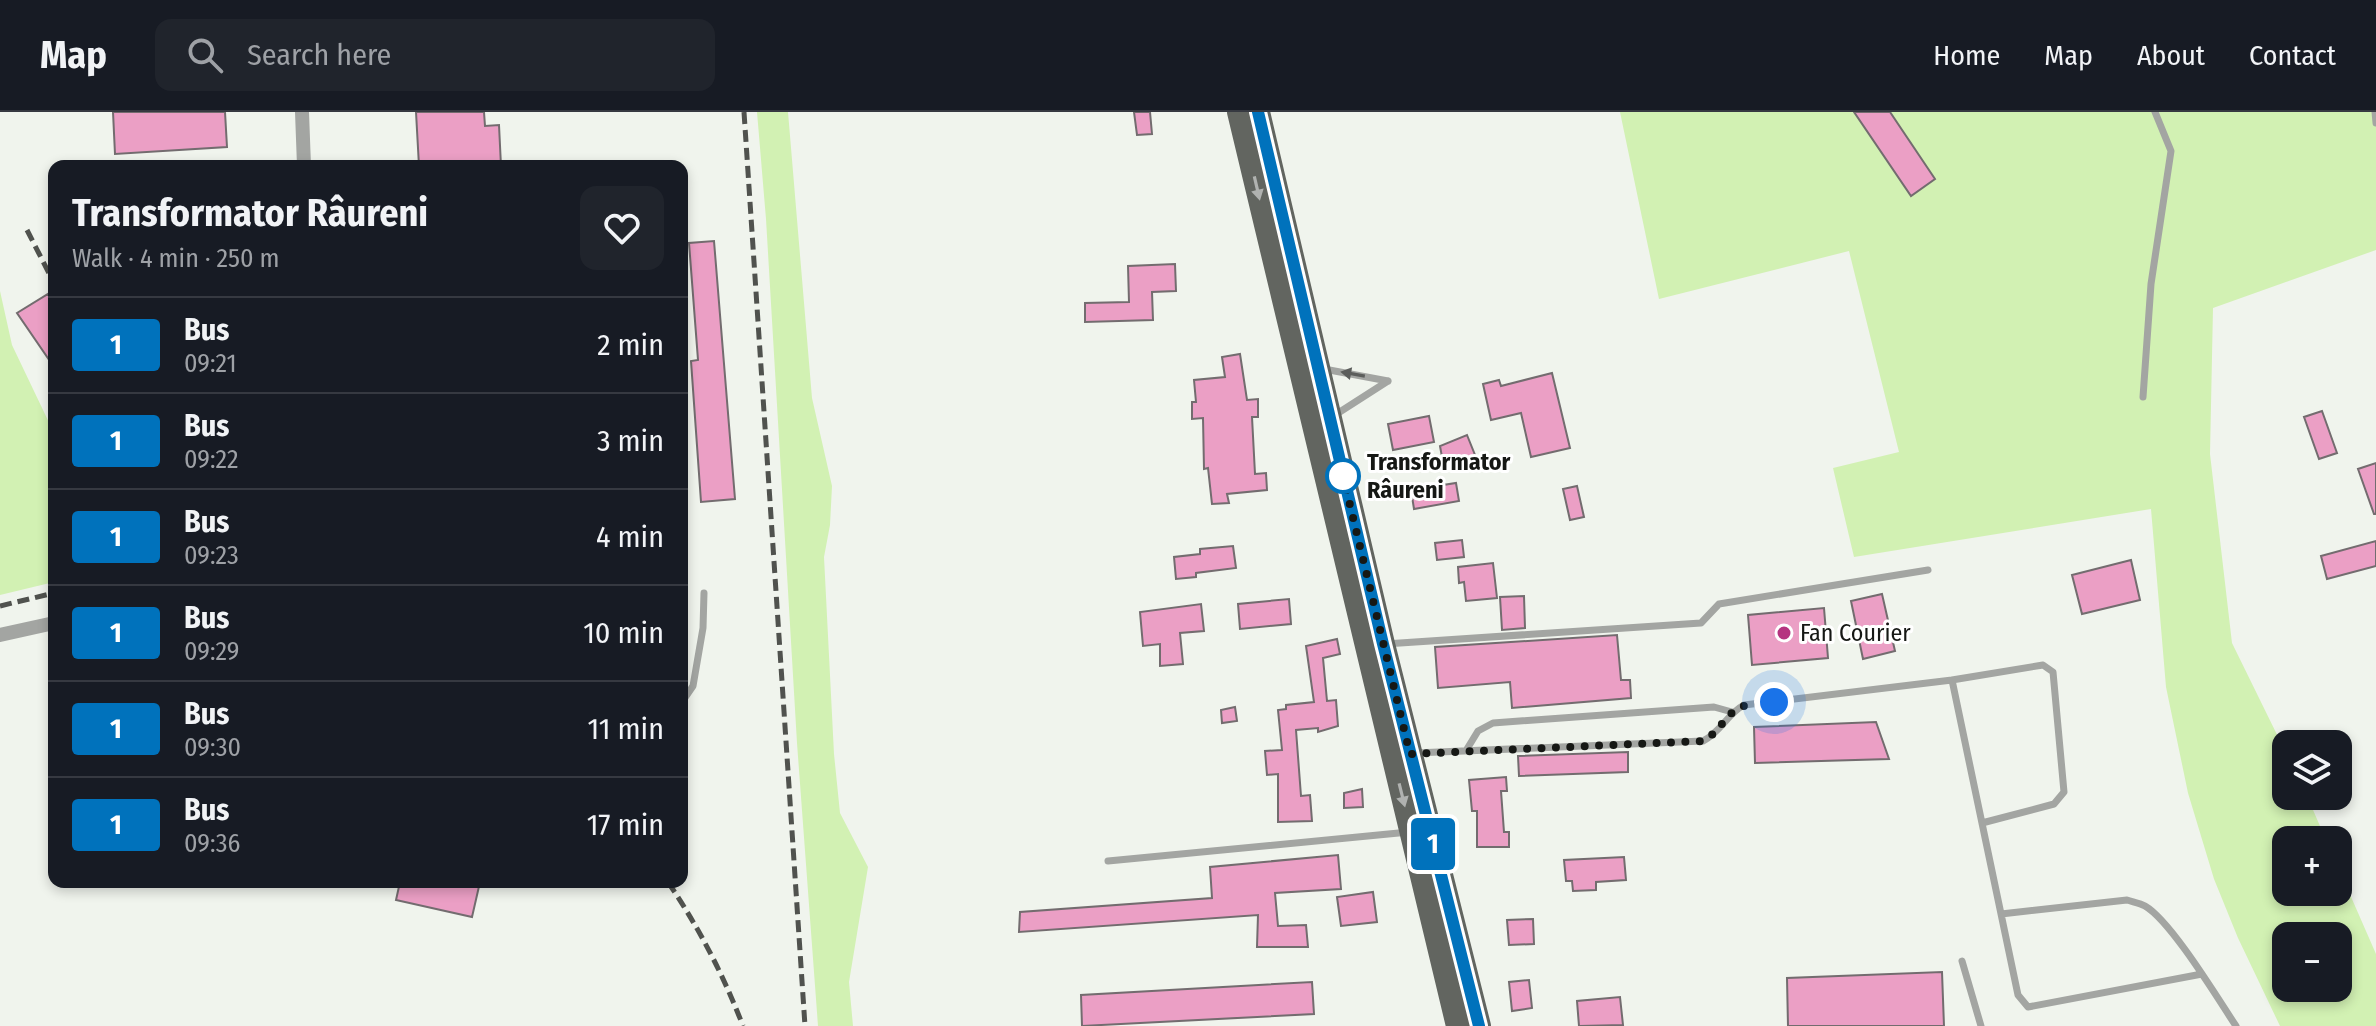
<!DOCTYPE html>
<html lang="en">
<head>
<meta charset="utf-8">
<style>
  :root { --surface:#171b24; --page:#20242c; --text:#f1f3f6; --muted:#9ea1a6; --line:#363941 }
  body { margin:0; font-family:"Fira Sans Condensed",sans-serif; background:var(--page); color:var(--text); height:100vh; display:flex; flex-direction:column; font-size:30px; white-space:nowrap }
  * { box-sizing:border-box; margin:0 }
  p { font-size:26px; color:var(--muted) }
  .icon { flex:none; width:44px; height:44px; fill:none; stroke:currentColor; stroke-width:2; stroke-linecap:round; stroke-linejoin:round }
  .map { position:relative; flex:1; overflow:hidden }
  .drawer { position:absolute; left:48px; top:48px; width:640px; height:728px; display:flex; flex-direction:column; background:var(--surface); border-radius:16px; box-shadow:0 4px 12px #0003 }
  .drawer>* { flex:none }
  .badge { padding:0 16px; border-radius:6px; font-size:28px; line-height:52px }
  .tools { position:absolute; left:2272px; top:618px; display:grid; gap:16px }
  .tools a { display:grid; place-items:center; width:80px; height:80px; border-radius:16px; background:var(--surface); box-shadow:0 4px 12px #0003; font-size:40px }
  .you { position:absolute; width:40px; height:40px; margin:-20px; border:6px solid #fff; border-radius:50%; background:#1a73e8; box-shadow:0 0 0 12px #1a73e833 }
  .map>.badge { position:absolute; translate:-50% -50%; box-shadow:0 0 0 4px #fff }
  .round { display:grid; place-items:center; flex:none; width:84px; height:84px; border-radius:16px; background:var(--page) }
  .summary { display:flex; align-items:center; justify-content:space-between; height:136px; padding:0 24px }
  h1 { font-size:38px; font-weight:700; line-height:60px }
  ul { padding:0; list-style:none }
  li { display:flex; align-items:center; gap:24px; height:96px; padding:0 24px; border-top:2px solid var(--line) }
  li div { flex:1 }
  li b { display:block; font-size:30px }
  li em { font-style:normal }
  li .badge { min-width:88px; font-weight:700; text-align:center }
  header { display:flex; align-items:center; gap:48px; box-sizing:border-box; height:112px; padding:0 40px; background:var(--surface); border-bottom:2px solid var(--line) }
  header strong { font-size:38px }
  nav { display:flex; gap:44px; margin-inline-start:auto; font-size:28px }
  .search { width:560px; height:72px; background:var(--page); display:flex; align-items:center; gap:20px; box-sizing:border-box; padding:0 28px; border-radius:16px; color:var(--muted); font-size:30px }
  .map>svg:first-child { display:block }
  .green { fill:#d2f1b3; fill-rule:evenodd }
  .building { fill:#eb9fc5; stroke:#736c6f; stroke-width:2 }
  .lines { fill:none; stroke-linecap:round; stroke-linejoin:round }
  .lane { stroke:#a3a5a2; stroke-width:7 }
  .street { stroke:#a3a5a2; stroke-width:14 }
  .primary { stroke:#626560; stroke-width:24 }
  .rail { stroke:#50524e; stroke-width:5; stroke-dasharray:12 6; stroke-linecap:butt }
  .oneway { fill:#b0b2b0 }
  .oneway2 { fill:#5c5e5c }
  .line-casing { stroke:#fff; stroke-width:18 }
  .line { stroke:#0072bc; stroke-width:12 }
  .walk { stroke:#161815; stroke-width:8; stroke-dasharray:0 14.4 }
  .stop-dot { fill:#fff; stroke:#0072bc; stroke-width:4 }
  .poi-dot { fill:#b53480; stroke:#fff; stroke-width:3 }
  .labels { text-anchor:middle; dominant-baseline:central; stroke-width:6; stroke-linejoin:round; paint-order:stroke }
  .stop-label { font-size:24px; font-weight:bold; fill:#161815; stroke:#fff; text-anchor:start }
  .poi-label { font-size:24px; fill:#161815; stroke:#fff; text-anchor:start }
</style>
</head>
<body>
<header>
<strong>Map</strong>
<div class="search"><svg class="icon" aria-label="search" viewBox="0 0 24 24"><circle cx="10" cy="10" r="6"/><path d="M15 15l6 6"/></svg>Search here</div>
<nav><a>Home</a><a>Map</a><a>About</a><a>Contact</a></nav>
</header>
<div class="map">
<svg width="2376" height="914" viewBox="0 0 2376 914">
  <rect width="100%" height="100%" fill="#f0f4ed"/>
  <path class="green" d="M757 0H788L812 286 832 374 830 413 824 445 834 642 840 701 868 755 849 870 853 914H818L797 631 766 107Z
    M1620 0H2376V138L2213 196 2210 342 2232 531 2286 641V684H2307L2326 728H2286V780H2338V755L2376 842V914H2280L2238 826 2214 767 2188 681 2166 575 2151 397 1854 445 1833 356 1899 340 1849 139 1659 187ZM2286 824H2338V876H2286Z
    M0 179 12 233 54 321V470L0 483Z"/>
  <path class="building" d="M113 0H225L227 35 115 42Z
    M416 0H484L485 14 499 13 501 54H419Z
    M1134 0H1150L1152 22 1137 23Z
    M1854 0H1890L1935 67 1911 84Z
    M714 129 735 387 701 390 691 249 698 248 689 131Z
    M1175 152 1176 179 1152 180 1153 208 1085 210V191L1129 190 1128 154Z
    M48 182 54 192V255L17 201Z
    M1240 242 1247 288 1258 287V305H1252L1255 362 1266 361 1267 378 1227 382 1229 391 1212 392 1208 356 1204 357 1203 306 1192 307V290H1196L1194 268 1225 265 1222 245Z
    M1552 261 1570 336 1531 345 1521 301 1491 308 1483 272 1499 268 1501 274Z
    M2322 299 2337 341 2319 347 2304 305Z
    M1429 304 1434 330 1393 338 1388 312Z
    M1467 323 1475 343 1462 348 1463 353 1444 356 1440 334Z
    M2376 351V402H2374L2358 357Z
    M1456 371 1459 389 1414 397 1411 378Z
    M1577 374 1584 405 1570 408 1563 377Z
    M1462 428 1464 445 1437 448 1435 431Z
    M2376 429V454L2327 467 2321 444Z
    M1233 434 1236 456 1196 461V465L1176 467 1174 445 1200 442V437Z
    M2131 448 2140 488 2082 502 2072 463Z
    M1493 451 1497 486 1466 489 1464 470 1459 471 1458 455Z
    M1882 482 1895 539 1863 547 1851 489Z
    M1524 484 1525 516 1502 518 1500 485Z
    M1289 487 1291 512 1240 517 1238 492Z
    M1201 492 1204 519 1180 521 1183 552 1160 554V532L1143 534 1140 500Z
    M1824 496 1828 546 1752 553 1748 503Z
    M1617 523 1621 568H1630L1631 586 1512 596 1510 570 1438 576 1435 535Z
    M1337 527 1340 542 1323 546 1327 589 1336 588 1338 614 1318 620V616L1296 618 1301 684 1310 683 1312 709 1278 710V662L1267 663 1265 639 1282 638 1278 598 1286 597V593L1314 590 1306 534Z
    M1235 595 1237 609 1222 611 1221 598Z
    M1876 610 1889 647 1755 651 1754 615Z
    M1628 640V660L1519 664 1518 644Z
    M1506 665 1507 679H1501L1504 720H1509V735H1477V699H1472L1469 668Z
    M1362 677 1363 695 1344 696V681Z
    M1338 743 1341 777 1275 781 1278 814 1306 813 1308 835H1257L1258 803 1019 820 1020 800 1212 786 1210 755Z
    M1624 745 1626 768 1596 770V778L1573 779 1572 769H1566L1564 748Z
    M400 770H480L472 805 396 788Z
    M1373 780 1377 810 1341 814 1337 785Z
    M1533 807 1534 832 1509 833 1507 808Z
    M1942 860 1944 914H1788L1787 866Z
    M1529 868 1532 896 1512 899 1509 870Z
    M1312 870 1314 902 1082 914 1081 883Z
    M1620 885 1623 913 1579 914 1577 889Z"/>
  <g class="lines">
    <path class="lane" d="M2375 0 2376 11
      M1324 257 1388 269
      M2143 285 2151 172 2171 39 2155 0
      M1335 303 1388 269
      M1385 532 1701 511 1719 492 1928 458
      M1952 568 2018 883 2028 895 2202 862
      M682 590 693 574 703 516 704 481
      M1467 637 1478 619 1493 611 1714 595 1732 600
      M1415 641 1703 629C1721 620 1727 602 1744 593L1952 568 2043 553 2053 560 2064 680 2054 692 1982 711
      M1108 749 1409 720
      M2001 802 2127 788C2133 790 2140 791 2145 794 2171 809 2218 887 2236 914
      M1962 849 1981 914"/>
    <path class="street" d="M302 0 304 54
      M0 523 54 511"/>
    <path class="primary" d="M1239 0 1458 914
      M1258 0 1383 532 1479 914"/>
    <path class="rail" d="M744 0 805 914
      M27 118 54 171
      M0 494 54 481
      M668 770C699 816 723 862 743 914"/>
  </g>
  <defs><path id="oneway-solid" d="M-6-.8H1V-3.2L6.5 0L1 3.2V.8H-6Z" transform="scale(2)"/></defs>
  <g class="oneway">
    <use href="#oneway-solid" transform="translate(1257 76) rotate(77)"/>
    <use href="#oneway-solid" transform="translate(1402 683) rotate(76)"/>
  </g>
  <use class="oneway2" href="#oneway-solid" transform="translate(1353 262) rotate(-170)"/>
  <g class="lines">
    <defs>
      <path id="line" d="M1258 0 1383 532 1479 914"/>
    </defs>
    <use href="#line" class="line-casing"/>
    <use href="#line" class="line"/>
    <path class="walk" d="M1343 364 1410 642 1703 629C1721 619 1722 607 1736 598 1746 591 1761 591 1774 590"/>
  </g>
  <circle class="stop-dot" cx="1343" cy="364" r="16"/>
  <circle class="poi-dot" cx="1784" cy="521" r="8"/>
  <g class="labels">
    <g class="stop-label">
      <text x="1367" y="350">Transformator<tspan x="1367" dy="28">Râureni</tspan></text>
    </g>
    <g class="poi-label">
      <text x="1800" y="521">Fan Courier</text>
    </g>
  </g>
</svg>
<div class="tools">
<a><svg class="icon" aria-label="layers" viewBox="0 0 24 24"><path d="M12 4l9 5-9 5-9-5zM3 14l9 5 9-5"/></svg></a>
<a>+</a>
<a>−</a>
</div>
<div class="you" style="left:1774px;top:590px"></div>
<b class="badge" style="left:1433px;top:732px;background:#0072bc;color:#fff">1</b>
<section class="drawer">
<div class="summary"><div><h1>Transformator Râureni</h1><p>Walk · 4 min · 250 m</p></div><a class="round"><svg class="icon" aria-label="heart" viewBox="0 0 24 24"><path d="M12 20l-8-8c-3-5 5-10 8-4 3-6 11-1 8 4z"/></svg></a></div>
<ul>
<li><span class="badge" style="background:#0072bc;color:#fff">1</span><div><b>Bus</b><p>09:21</p></div><em>2 min</em></li>
<li><span class="badge" style="background:#0072bc;color:#fff">1</span><div><b>Bus</b><p>09:22</p></div><em>3 min</em></li>
<li><span class="badge" style="background:#0072bc;color:#fff">1</span><div><b>Bus</b><p>09:23</p></div><em>4 min</em></li>
<li><span class="badge" style="background:#0072bc;color:#fff">1</span><div><b>Bus</b><p>09:29</p></div><em>10 min</em></li>
<li><span class="badge" style="background:#0072bc;color:#fff">1</span><div><b>Bus</b><p>09:30</p></div><em>11 min</em></li>
<li><span class="badge" style="background:#0072bc;color:#fff">1</span><div><b>Bus</b><p>09:36</p></div><em>17 min</em></li>
</ul>
</section>
</div>
</body>
</html>
